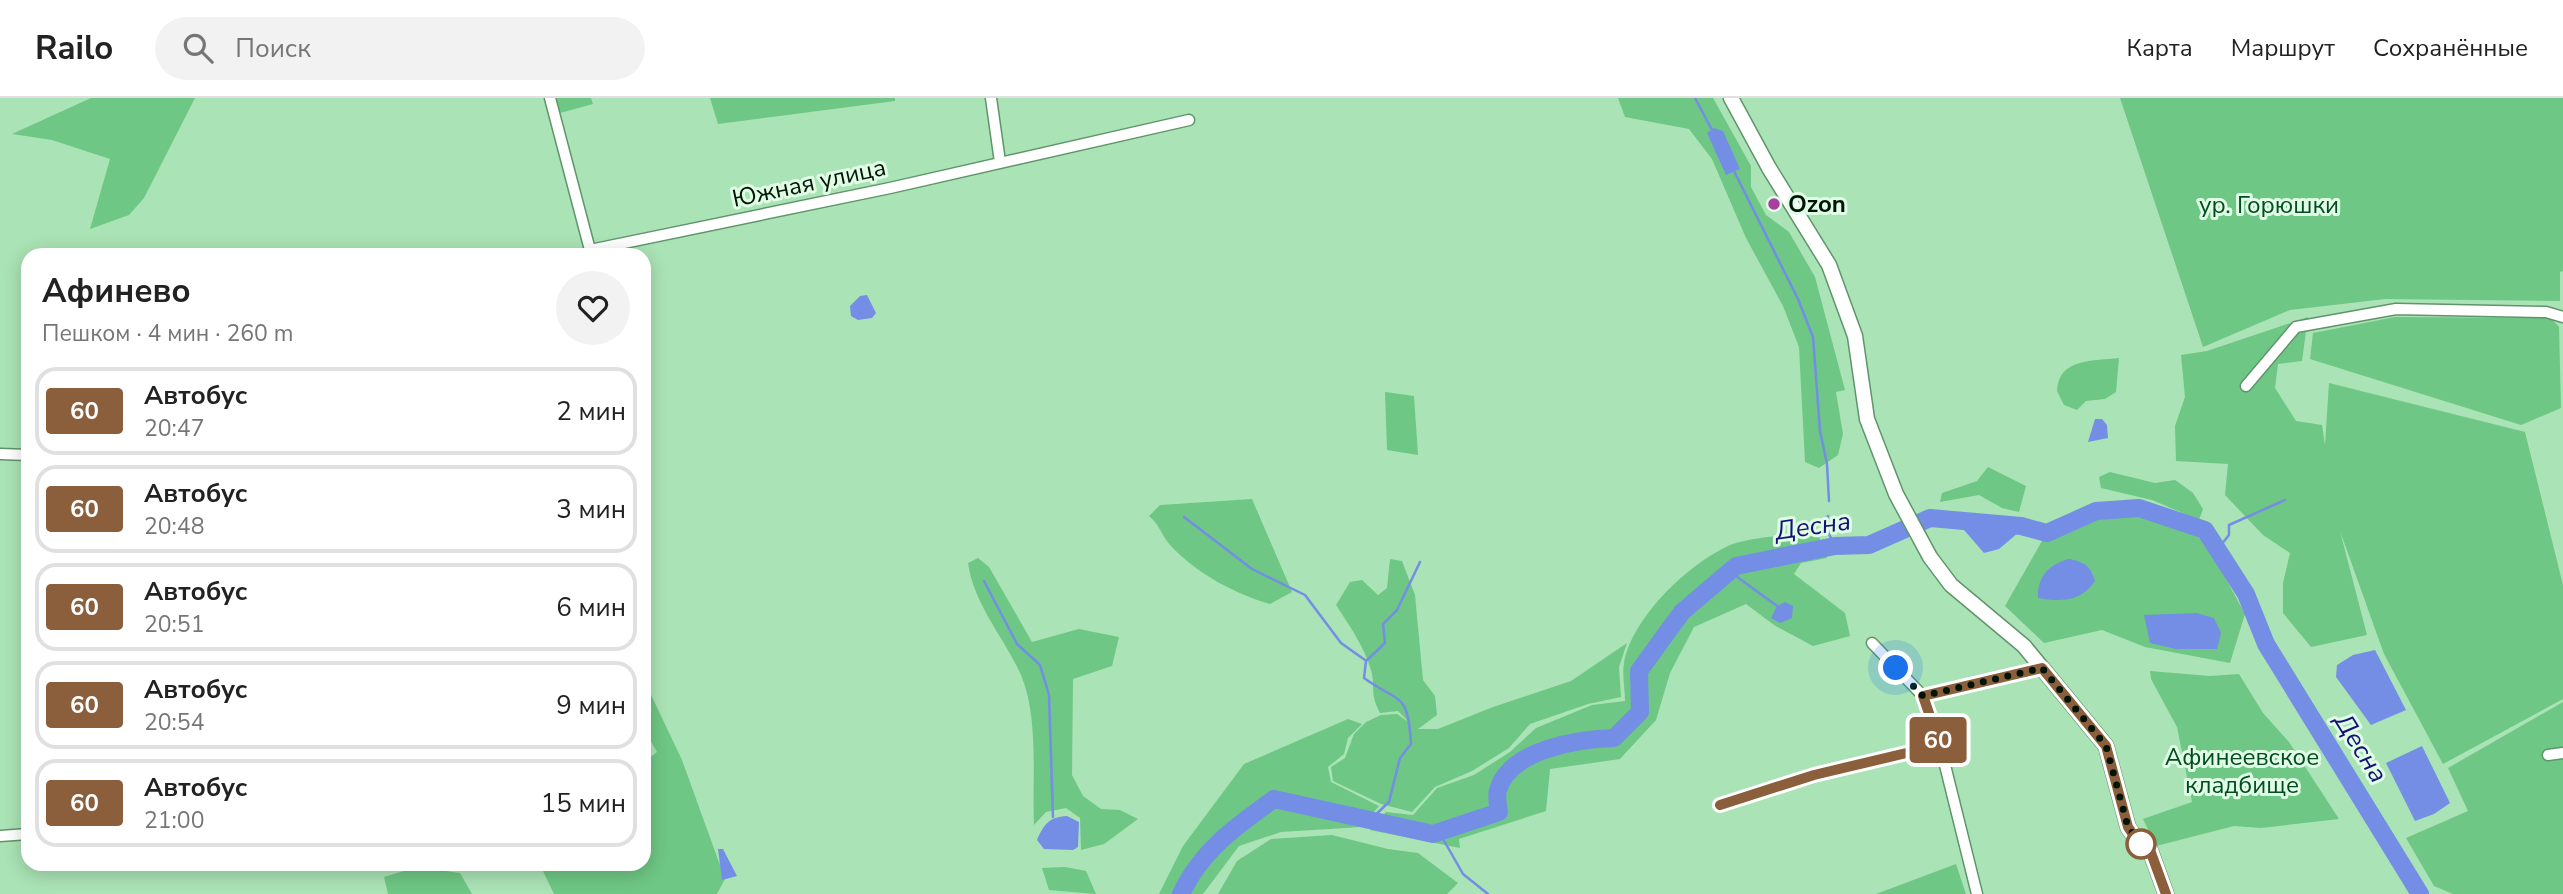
<!DOCTYPE html>
<html lang="ru">
<head>
<meta charset="utf-8">
<style>
  :root { --surface:#fff; --page:#f2f2f2; --text:#222; --muted:#767676; --line:#e0e0e0 }
  body { margin:0; font-family:"Nunito Sans",sans-serif; background:var(--page); color:var(--text); height:100vh; display:flex; flex-direction:column; font-size:26px; white-space:nowrap }
  * { box-sizing:border-box; margin:0 }
  p { font-size:23px; color:var(--muted) }
  .icon { flex:none; width:38px; height:38px; fill:none; stroke:currentColor; stroke-width:2; stroke-linecap:round; stroke-linejoin:round }
  .map { position:relative; flex:1; overflow:hidden }
  .panel { position:absolute; left:21px; top:150px; width:630px; height:623px; display:flex; flex-direction:column; background:var(--surface); border-radius:21px; box-shadow:0 4px 18px #0003 }
  .panel>* { flex:none }
  .badge { padding:0 14px; border-radius:5px; font-size:24px; line-height:46px }
  .you { position:absolute; width:35px; height:35px; margin:-18px; border:5px solid #fff; border-radius:50%; background:#1a73e8; box-shadow:0 0 0 10px #1a73e833 }
  .map>.badge { position:absolute; translate:-50% -50%; box-shadow:0 0 0 4px #fff }
  .round { display:grid; place-items:center; flex:none; width:74px; height:74px; border-radius:37px; background:var(--page) }
  .headline { display:flex; align-items:center; justify-content:space-between; height:119px; padding:0 21px }
  h1 { font-size:33px; font-weight:700; line-height:52px }
  ul { padding:0; list-style:none }
  li { display:flex; align-items:center; gap:21px; height:88px; margin:0 14px 10px; padding:0 7px; border:4px solid var(--line); border-radius:21px }
  li div { flex:1 }
  li b { display:block; font-size:26px }
  li em { font-style:normal }
  li .badge { min-width:77px; font-weight:700; text-align:center }
  header { display:flex; align-items:center; gap:42px; box-sizing:border-box; height:98px; padding:0 35px; background:var(--surface); border-bottom:2px solid var(--line) }
  header strong { font-size:33px }
  nav { display:flex; gap:38px; margin-inline-start:auto; font-size:24px }
  .search { width:490px; height:63px; background:var(--page); display:flex; align-items:center; gap:18px; box-sizing:border-box; padding:0 24px; border-radius:38px; color:var(--muted); font-size:26px }
  .map>svg:first-child { display:block }
  .green { fill:#6ec784 }
  .water { fill:#748ee6 }
  .lines { fill:none; stroke-linecap:round; stroke-linejoin:round }
  .stream { stroke:#748ee6; stroke-width:2.5 }
  .river { stroke:#748ee6; stroke-width:18 }
  .minor-casing { stroke:#5f956b; stroke-width:13 }
  .tertiary-casing { stroke:#5f956b; stroke-width:17 }
  .minor { stroke:#fff; stroke-width:10 }
  .tertiary { stroke:#fff; stroke-width:14 }
  .line-casing { stroke:#fff; stroke-width:16 }
  .line { stroke:#8b5e3c; stroke-width:10 }
  .walk { stroke:#011506; stroke-width:7; stroke-dasharray:0 12.6 }
  .poi-dot { fill:#a73ea0; stroke:#e0fce5; stroke-width:2.5 }
  .stop-dot { fill:#fff; stroke:#8b5e3c; stroke-width:3.5 }
  .labels { text-anchor:middle; dominant-baseline:central; stroke-width:6; stroke-linejoin:round; paint-order:stroke }
  .street-label { font-size:24px; fill:#011506; stroke:#e0fce5 }
  .poi-label { font-size:24px; font-weight:bold; fill:#011506; stroke:#e0fce5; text-anchor:start }
  .park-label { font-size:24px; fill:#014c20; stroke:#e0fce5 }
  .water-label { font-size:26px; font-style:italic; fill:#131079; stroke:#e0fce5 }
</style>
</head>
<body>
<header>
<strong>Railo</strong>
<div class="search"><svg class="icon" aria-label="search" viewBox="0 0 24 24"><circle cx="10" cy="10" r="6"/><path d="M15 15l6 6"/></svg>Поиск</div>
<nav><a>Карта</a><a>Маршрут</a><a>Сохранённые</a></nav>
</header>
<div class="map">
<svg width="2563" height="796" viewBox="0 0 2563 796">
  <rect width="100%" height="100%" fill="#aae3b5"/>
  <path class="green" d="M91 0H195L144 100 129 117 90 131 110 61 52 42 12 36Z
    M556 0H591L593 6 560 15Z
    M710 0H895V3L718 26Z
    M1618 0H1713L1751 68V89L1766 117 1789 134 1815 179 1845 292 1836 294 1843 336 1838 357 1819 370 1805 364 1799 249 1783 208 1746 140 1712 61 1689 31 1625 19Z
    M2120 0H2563V173L2560 174V203L2385 201 2290 212 2203 249Z
    M2308 219 2302 263 2278 266 2275 290 2296 323 2322 327 2325 347 2329 285 2525 334 2563 487V601L2443 666 2384 556 2340 433 2367 537 2311 549 2283 515V485L2290 455 2263 437 2225 397 2228 366 2176 363 2175 328 2185 299 2181 257 2207 253Z
    M2395 219 2551 220 2559 229 2561 310 2521 327 2310 261 2313 235Z
    M2119 260 2116 294 2105 301 2086 303 2077 312 2064 307 2057 293C2058 260 2094 263 2119 260Z
    M1385 294 1414 298 1418 357 1387 352Z
    M1988 369 2026 388 2019 414 2002 410 1979 397 1940 404 1942 395 1977 383Z
    M2110 374 2155 385 2175 382 2193 395 2203 411 2199 422 2152 402 2101 390 2099 379Z
    M1252 401 1292 494 1270 506C1235 496 1196 475 1171 448 1162 439 1160 427 1149 418L1160 407Z
    M2140 415 2202 437 2245 516 2230 565 2145 549 2102 532 2044 545 2005 508 2042 443 2099 417Z
    M1817 433 1827 460 1801 465 1794 476 1845 515 1850 538 1813 548 1774 527 1746 506 1694 529 1670 575 1656 622 1620 661 1550 671 1546 713 1459 741 1460 750 1370 732 1386 714 1413 717 1437 690 1474 677 1510 654 1536 630 1592 607 1625 603C1625 591 1622 577 1624 565 1632 520 1687 467 1728 448 1747 439 1795 437 1817 433Z
    M978 460 989 469 1032 544 1079 531 1119 539 1112 568 1073 581 1072 677 1083 698 1101 711 1120 712 1138 721 1104 746 1081 752 1080 720 1066 710 1046 714 1034 727C1032 680 1039 620 1021 577 1004 539 974 507 968 465Z
    M1390 461 1402 463 1415 497 1423 582 1435 598 1437 617 1418 631H1438L1493 609 1571 583 1627 545 1619 569 1621 599 1588 606 1530 626 1509 650 1472 673 1435 689 1412 714 1381 706 1333 683 1331 669 1345 660 1354 636 1366 624 1381 617 1397 616 1410 625 1398 613 1380 615C1369 594 1376 590 1371 572 1364 548 1349 527 1336 507L1350 484 1362 482 1378 497 1387 490Z
    M2150 573 2210 578 2239 576 2263 615 2289 644 2339 721 2261 730 2234 728 2156 748 2143 721 2192 704 2177 629 2151 581Z
    M644 582 682 662 725 781 717 796H554L540 767 644 766V664L657 654 644 631Z
    M2563 604V796H2453L2434 788 2406 740 2468 713 2448 670Z
    M1348 621 1362 626 1348 640 1344 656 1328 669 1331 684 1379 708 1361 729 1281 734 1239 748 1203 796H1159L1183 748 1244 666Z
    M1332 737 1388 751 1418 755 1458 785 1447 796H1218L1237 763 1271 741Z
    M1956 766 1966 796H1876Z
    M417 769 460 775 472 796H388L384 779Z
    M1065 769 1086 773 1096 796 1049 792 1042 770Z"/>
  <path class="water" d="M1714 30 1723 33 1740 71 1726 77 1707 35Z
    M867 197 876 215 872 220 858 222 851 218 850 208 860 198Z
    M2095 321H2102L2107 327 2108 340 2088 344Z
    M1939 421 2021 428 2025 429 1999 451 1984 455 1964 432Z
    M2069 461C2084 464 2091 468 2095 483 2081 504 2060 504 2038 500 2037 479 2049 466 2069 461Z
    M1785 504 1793 508 1792 520 1780 525 1771 520 1777 508Z
    M2197 515 2214 520 2221 535 2217 551H2176L2150 545 2144 517Z
    M2375 552 2406 612 2371 627 2336 579 2337 567 2353 557Z
    M2422 648 2450 705 2434 716 2415 723 2386 665Z
    M1067 718 1079 724 1078 749 1073 752 1044 751 1037 742C1044 726 1049 719 1067 718Z
    M718 751H723L737 778 722 782Z"/>
  <g class="lines">
    <path class="stream" d="M1695 0 1713 34
      M1733 71 1798 201 1813 239 1820 333 1827 366 1829 403
      M1828 418 1826 430 1835 448
      M1184 419 1252 471 1305 497 1341 545 1365 562
      M2217 452 2229 437V427L2285 402
      M1729 473 1777 508
      M984 483 1017 546 1040 567 1049 597 1053 719
      M1370 722 1389 704 1400 660 1411 646C1408 593 1400 606 1364 580L1366 563 1385 545 1383 526 1397 512 1420 464
      M1438 732 1463 776 1488 796"/>
    <path class="river" d="M1181 796C1201 753 1236 728 1274 701L1433 736 1499 714C1498 708 1496 698 1498 692 1510 651 1579 641 1614 640L1640 614 1639 573 1682 514 1736 468 1835 448 1869 447 1930 420 2021 428 2047 435 2096 413 2139 410 2205 432 2246 496 2266 546 2420 796"/>
    <defs>
      <path id="minor" d="M550 0 590 152 890 90 1189 22
        M991 0 1000 64
        M2246 288 2296 229 2396 211 2546 214 2563 219
        M0 356 28 357
        M1872 545 1923 598 2042 570
        M1923 598 1939 643 1977 796
        M2548 657 2563 655
        M1720 707 1814 677 1940 647
        M0 738 28 736"/>
      <path id="tertiary" d="M1731 0 1769 70 1829 167 1855 238 1867 321 1896 396 1930 459 1951 487 2024 548 2106 648 2128 729 2138 744 2150 752 2166 796"/>
    </defs>
    <use href="#minor" class="minor-casing"/>
    <use href="#tertiary" class="tertiary-casing"/>
    <use href="#minor" class="minor"/>
    <use href="#tertiary" class="tertiary"/>
  </g>
  <g class="lines">
    <defs>
      <path id="line" d="M1720 707 1814 677 1940 647 1923 598 2042 570 2106 648 2128 729 2138 744 2150 752 2166 796"/>
    </defs>
    <use href="#line" class="line-casing"/>
    <use href="#line" class="line"/>
    <path class="walk" d="M1896 570 1923 598 2042 570 2106 648 2128 729 2141 746"/>
  </g>
  <circle class="poi-dot" cx="1774" cy="106" r="7"/>
  <circle class="stop-dot" cx="2141" cy="746" r="14"/>
  <g class="labels">
    <g class="street-label">
      <text transform="translate(809 85) rotate(-12)">Южная улица</text>
    </g>
    <g class="poi-label">
      <text x="1788" y="106">Ozon</text>
    </g>
    <g class="park-label">
      <text x="2269" y="107">ур. Горюшки</text>
      <text x="2242" y="659">Афинеевское<tspan x="2242" dy="28">кладбище</tspan></text>
    </g>
    <g class="water-label">
      <text transform="translate(1813 428) rotate(-8)">Десна</text>
      <text transform="translate(2361 650) rotate(58)">Десна</text>
    </g>
  </g>
</svg>
<div class="you" style="left:1896px;top:570px"></div>
<b class="badge" style="left:1938px;top:642px;background:#8b5e3c;color:#fff">60</b>
<section class="panel">
<div class="headline"><div><h1>Афинево</h1><p>Пешком · 4 мин · 260 m</p></div><a class="round"><svg class="icon" aria-label="heart" viewBox="0 0 24 24"><path d="M12 20l-8-8c-3-5 5-10 8-4 3-6 11-1 8 4z"/></svg></a></div>
<ul>
<li><span class="badge" style="background:#8b5e3c;color:#fff">60</span><div><b>Автобус</b><p>20:47</p></div><em>2 мин</em></li>
<li><span class="badge" style="background:#8b5e3c;color:#fff">60</span><div><b>Автобус</b><p>20:48</p></div><em>3 мин</em></li>
<li><span class="badge" style="background:#8b5e3c;color:#fff">60</span><div><b>Автобус</b><p>20:51</p></div><em>6 мин</em></li>
<li><span class="badge" style="background:#8b5e3c;color:#fff">60</span><div><b>Автобус</b><p>20:54</p></div><em>9 мин</em></li>
<li><span class="badge" style="background:#8b5e3c;color:#fff">60</span><div><b>Автобус</b><p>21:00</p></div><em>15 мин</em></li>
</ul>
</section>
</div>
</body>
</html>
